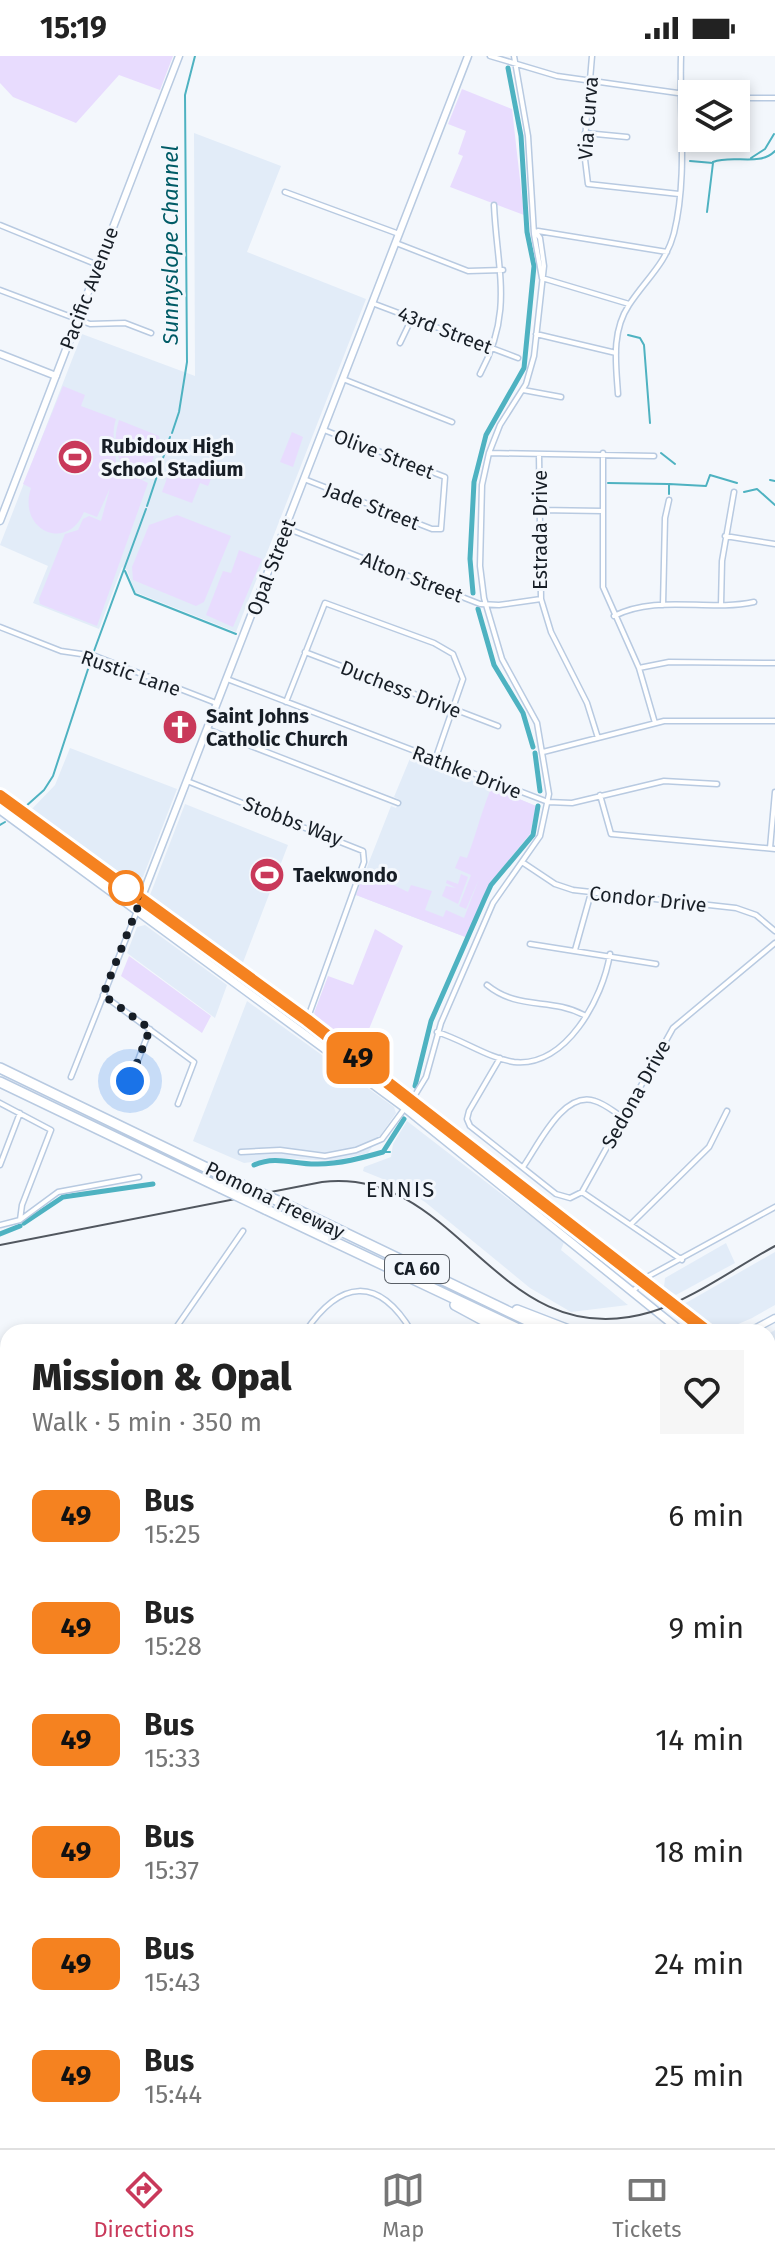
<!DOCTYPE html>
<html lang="en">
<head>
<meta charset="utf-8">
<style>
  :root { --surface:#fff; --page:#f6f6f6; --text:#222; --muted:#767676; --line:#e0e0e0; --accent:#c9395a }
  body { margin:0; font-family:"Fira Sans",sans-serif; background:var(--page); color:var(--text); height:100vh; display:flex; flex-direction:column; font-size:30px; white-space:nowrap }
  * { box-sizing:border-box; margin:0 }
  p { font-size:26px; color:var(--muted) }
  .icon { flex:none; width:44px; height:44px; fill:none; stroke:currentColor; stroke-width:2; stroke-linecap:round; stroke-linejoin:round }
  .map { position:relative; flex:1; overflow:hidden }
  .drawer { position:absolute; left:0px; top:1268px; width:776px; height:824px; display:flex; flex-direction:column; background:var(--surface); border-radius:24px 24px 0 0; box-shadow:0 4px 12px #0003 }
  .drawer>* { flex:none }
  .badge { padding:0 16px; border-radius:12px; font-size:28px; line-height:52px }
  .fabs { position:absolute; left:678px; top:24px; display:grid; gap:16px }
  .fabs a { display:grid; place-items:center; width:72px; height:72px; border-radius:0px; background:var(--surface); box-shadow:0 4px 12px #0003; font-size:40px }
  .you { position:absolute; width:40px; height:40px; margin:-20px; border:6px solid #fff; border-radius:50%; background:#1a73e8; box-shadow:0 0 0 12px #1a73e833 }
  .map>.badge { position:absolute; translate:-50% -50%; box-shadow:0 0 0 4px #fff }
  .round { display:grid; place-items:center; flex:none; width:84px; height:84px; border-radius:0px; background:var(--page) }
  .summary { display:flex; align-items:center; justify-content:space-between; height:136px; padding:0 32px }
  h1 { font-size:38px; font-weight:800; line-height:60px }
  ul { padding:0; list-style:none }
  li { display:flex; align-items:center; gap:24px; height:112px; padding:0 32px }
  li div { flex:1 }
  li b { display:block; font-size:30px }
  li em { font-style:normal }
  li .badge { min-width:88px; font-weight:700; text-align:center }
  .status { display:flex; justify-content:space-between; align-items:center; height:56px; padding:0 40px; background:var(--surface); direction:ltr }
  .status svg { height:22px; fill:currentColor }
  .menu { display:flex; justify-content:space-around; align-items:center; height:112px; border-top:2px solid var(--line); background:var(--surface); font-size:22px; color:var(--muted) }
  .menu a { display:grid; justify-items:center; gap:4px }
  .menu .selected { color:var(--accent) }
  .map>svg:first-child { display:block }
  .built { fill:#e2ecf8 }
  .green { fill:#e8dcfe }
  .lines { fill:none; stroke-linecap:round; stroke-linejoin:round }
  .stream { stroke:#4eb2c1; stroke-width:2 }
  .canal { stroke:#4eb2c1; stroke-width:5 }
  .street-casing { stroke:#b8cae1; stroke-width:7 }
  .secondary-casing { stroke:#b8cae1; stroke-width:9 }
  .primary-casing { stroke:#b8cae1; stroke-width:10 }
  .highway-casing { stroke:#b8cae1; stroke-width:12 }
  .street { stroke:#fff; stroke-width:4 }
  .secondary { stroke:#fff; stroke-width:6 }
  .primary { stroke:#fff; stroke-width:7 }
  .highway { stroke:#fff; stroke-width:9 }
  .rail { stroke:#51575f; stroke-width:2 }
  .highway-bridge-casing { stroke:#b8cae1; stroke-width:12; stroke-linecap:butt }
  .highway-bridge { stroke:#fff; stroke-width:9 }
  .line-casing { stroke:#fff; stroke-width:18 }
  .line { stroke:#f58220; stroke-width:12 }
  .walk { stroke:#171e26; stroke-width:8; stroke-dasharray:0 14.4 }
  .stop-dot { fill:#fff; stroke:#f58220; stroke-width:4 }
  .labels { text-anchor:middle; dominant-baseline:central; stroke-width:6; stroke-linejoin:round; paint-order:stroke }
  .shield { fill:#f3f7fc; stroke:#595f66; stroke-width:2 }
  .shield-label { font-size:18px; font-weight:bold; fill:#171e26 }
  .street-label { font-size:20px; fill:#171e26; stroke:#f3f7fc }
  .poi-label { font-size:20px; font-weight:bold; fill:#171e26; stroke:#f3f7fc; text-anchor:start }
  .water-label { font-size:22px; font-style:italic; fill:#005b66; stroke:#f3f7fc }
  .neighbourhood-label { font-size:22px; letter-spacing:2px; fill:#171e26; stroke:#f3f7fc }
</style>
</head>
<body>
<div class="status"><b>15:19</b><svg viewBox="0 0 49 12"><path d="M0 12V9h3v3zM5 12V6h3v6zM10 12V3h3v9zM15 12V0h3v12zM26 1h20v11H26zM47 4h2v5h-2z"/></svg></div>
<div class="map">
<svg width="775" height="2092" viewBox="0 0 775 2092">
  <rect width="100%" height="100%" fill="#f3f7fc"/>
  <path class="built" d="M194 77 281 110 247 196 366 243 236 576 135 536 127 514 122 511 99 573 33 547 48 510 0 489 82 278 195 320Z
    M70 692 177 733 143 821 126 825 30 755 55 729Z
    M411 700 536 750 530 778 489 828 468 882 356 839 391 750 396 752 400 744 394 741Z
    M185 748 288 789 242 909 152 844 150 839Z
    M145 869 227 929 215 962 127 897 137 871Z
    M247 945 394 1051 396 1057 368 1097 332 1105 284 1102 244 1107 193 1085Z
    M407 1065 564 1186 561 1194 628 1249 571 1256 530 1232 425 1146 400 1130 363 1115 364 1111 391 1101 393 1088Z
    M726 1187 735 1207 676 1239 664 1231 665 1222Z
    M775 1196V1249L752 1262 720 1276 684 1248Z
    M775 1274V1316L768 1312V1278Z
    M8 1951V2035L0 2029V1962Z"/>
  <path class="green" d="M0 0H173L160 34 119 19 76 67 13 41 0 27Z
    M462 33 512 53 524 159 450 131 463 100 458 98 466 75 448 68Z
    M63 330 85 339 81 350 116 363C109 384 120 400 114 419L128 417 148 427 97 570 40 548 39 543 65 478 78 474 83 463 89 460 101 465 110 432 97 461 84 456C67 497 17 474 31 432L23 428Z
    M119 364 159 380 160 385 145 423C116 415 111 389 119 364Z
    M292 376 303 381 293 411 280 406Z
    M172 408 211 423 208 430 200 427 192 447 162 436Z
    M177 459 231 480 204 546 196 550 133 524 132 511 149 469Z
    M239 494 262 503 233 571 206 559 223 515 231 517Z
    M498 734 536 750 530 778 489 828 468 882 356 839 365 815 408 836 411 829 432 835 425 854 443 861 446 854 464 862 479 823 466 853 459 850 471 819 455 812 460 800 467 802C476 779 480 760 490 735Z
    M461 818 468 821 458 848 442 840 446 830 456 832 446 827 447 824 458 828Z
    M375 873 403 890 360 995 317 964 314 957 328 920 353 929Z
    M129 900 211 960 202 977 121 920Z
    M775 1920V2092H57L51 2084H768V1924Z"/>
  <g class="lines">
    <path class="stream" d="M751 102 765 93 774 78
      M690 105 713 107 707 156
      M713 106C733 98 759 111 775 95
      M628 279 640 282 644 289 650 367
      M172 377 179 356 187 306 185 39 195 0
      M661 397 675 408
      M770 424 775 425
      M608 427 668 428
      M744 436 757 433 775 449
      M669 438V428L706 430 710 419 737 427
      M147 450 170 381
      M125 515 135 538 236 578
      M94 595 146 453
      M25 751 44 734 53 720 91 604
      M0 769 5 766
      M383 1096H390"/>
    <path class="canal" d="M473 537 470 503 474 426 486 379 524 312 534 210 527 176 521 80 508 12
      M478 553 494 609 523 657 533 691
      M535 697 540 735
      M415 1030 431 965 485 842 491 829 533 779 538 750
      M254 1109C277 1099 295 1109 318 1108 340 1108 362 1102 383 1096L404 1063
      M24 1167 63 1141 153 1128
      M0 1178 20 1170"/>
    <defs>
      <path id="street" d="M490 0 557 20 692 39
        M514 0 528 80 534 178 542 222
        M592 0 584 95 588 128 679 138
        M736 42H775
        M739 73 741 41
        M585 77 627 81
        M285 136 399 178
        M0 169 98 209
        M538 175 667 196
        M396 187 468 215 503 214
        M542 222 629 248
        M0 234 90 268 125 267 151 277
        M372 247 518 302
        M536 278 616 297
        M400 287 412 262
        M480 318C514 255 497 215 494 149
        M343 323 452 366
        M523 334 561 341
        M618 338C616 308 611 276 629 249 645 224 666 208 674 177 688 120 679 58 681 0
        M489 397 654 400
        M603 397V531L639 612 655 667
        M539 398 541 543 551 576 587 647 598 682
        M304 423 432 473H441L445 421 324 374
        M539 454 603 455
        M286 472 480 548 499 549 541 543
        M725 480 775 488
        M663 549 665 462 669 444
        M721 549 722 505 734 436
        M614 560C658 538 708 556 754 546
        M0 571 61 595 95 600 216 647
        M305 596 498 670
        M639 612 669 606 775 607
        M227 623 548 746 572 747 664 725 717 728
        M286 646 325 547 434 587 453 598 463 623 435 704
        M207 673 398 747
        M543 696 664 665H775
        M187 725 363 795 364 806 307 964
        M600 739 611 778 775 793
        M770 792 775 736
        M522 806 555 828 573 834 736 852 756 859 775 875
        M530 888 656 908
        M575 894 591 837
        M487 929C519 955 550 941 584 959
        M103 939 194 1006 178 1048
        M437 976C463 984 488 1002 514 1006 566 1012 603 942 610 898
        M500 1002 469 1055 467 1063 470 1070 556 1138 570 1142 582 1136 682 1204
        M71 1021 141 845
        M130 1025 150 973
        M412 1044 426 1021 441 967 493 847 540 780 549 738 537 667 502 603 484 542 480 510 482 429 489 397 500 369 526 328 534 300 544 210 540 182 535 175
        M0 1047 51 1074 22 1149 20 1164
        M241 1096 280 1094 325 1100 356 1094 382 1083 405 1052
        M0 1109 20 1057
        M523 1111C538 1090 563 1034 595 1045 605 1048 614 1056 623 1061
        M582 1136 673 972 775 887
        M631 1168 709 1091 727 1055
        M0 1169 20 1164 58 1136 139 1121
        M633 1235 647 1221 775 1151
        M173 1276 243 1175
        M305 1276C340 1224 378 1219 412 1276
        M0 1330 8 1336
        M0 1420 8 1408
        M0 1505 8 1495
        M0 1506 8 1512
        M0 1599 8 1606
        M768 1605 775 1598
        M0 1650 8 1646
        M0 1669 8 1678
        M0 1752 5 1757
        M768 1862 775 1859
        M0 1864 8 1853"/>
      <path id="secondary" d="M0 298 56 320
        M0 465 179 0
        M141 843 468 0
        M749 1276 775 1262
        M768 1409 775 1410"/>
      <path id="primary" d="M0 740 307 964 708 1276
        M0 754 405 1052 682 1276
        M768 1318 775 1323
        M768 1334 775 1338
        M0 1942 8 1931
        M0 2045 8 2051
        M40 2084 45 2092"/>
      <path id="highway" d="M0 1012 242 1129
        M0 1026 221 1132
        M285 1148 551 1276
        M265 1153 525 1276
        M455 1249 505 1276
        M517 1254 574 1276
        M768 1368 775 1370
        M768 1380 775 1382
        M768 1394 775 1396"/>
    </defs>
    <use href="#street" class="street-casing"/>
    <use href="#secondary" class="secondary-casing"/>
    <use href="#primary" class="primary-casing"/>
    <use href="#highway" class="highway-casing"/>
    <use href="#street" class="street"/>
    <use href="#secondary" class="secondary"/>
    <use href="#primary" class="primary"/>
    <use href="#highway" class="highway"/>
    <path class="rail" d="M0 1189 322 1126C460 1109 497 1302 651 1256 691 1244 738 1210 775 1190"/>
    <defs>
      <path id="highway-bridge" d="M242 1129 285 1148
        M221 1132 265 1153"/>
    </defs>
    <use href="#highway-bridge" class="highway-bridge-casing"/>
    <use href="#highway-bridge" class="highway-bridge"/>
  </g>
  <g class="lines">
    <defs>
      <path id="line" d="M0 740 307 964 708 1276"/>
    </defs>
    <use href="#line" class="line-casing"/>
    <use href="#line" class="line"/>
    <path class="walk" d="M126 832 141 843 103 939 150 973 130 1025"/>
  </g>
  <defs>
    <symbol id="stadium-disc" viewBox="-11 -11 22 22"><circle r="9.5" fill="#c9395a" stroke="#f3f7fc"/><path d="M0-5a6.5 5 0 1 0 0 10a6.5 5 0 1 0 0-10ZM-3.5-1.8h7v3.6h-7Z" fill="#fff"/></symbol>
    <symbol id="church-disc" viewBox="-11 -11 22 22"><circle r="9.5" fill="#c9395a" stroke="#f3f7fc"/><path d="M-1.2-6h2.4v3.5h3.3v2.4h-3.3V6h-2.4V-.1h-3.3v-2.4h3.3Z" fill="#fff"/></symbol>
  </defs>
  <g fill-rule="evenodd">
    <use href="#stadium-disc" x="55" y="381" width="40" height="40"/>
    <use href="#church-disc" x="160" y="651" width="40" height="40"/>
    <use href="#stadium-disc" x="247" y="799" width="40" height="40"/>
  </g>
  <circle class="stop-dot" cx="126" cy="832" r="16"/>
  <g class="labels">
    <rect class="shield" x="385" y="1199" width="64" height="28" rx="6"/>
    <g class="shield-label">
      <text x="417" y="1213">CA 60</text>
    </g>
    <g class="street-label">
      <text transform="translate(588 62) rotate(-86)">Via Curva</text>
      <text transform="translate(89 232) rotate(-69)">Pacific Avenue</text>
      <text transform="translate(445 274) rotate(21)">43rd Street</text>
      <text transform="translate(384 398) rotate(21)">Olive Street</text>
      <text transform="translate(372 450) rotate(21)">Jade Street</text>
      <text transform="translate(540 474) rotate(-90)">Estrada Drive</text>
      <text transform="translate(271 511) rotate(-69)">Opal Street</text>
      <text transform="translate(412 521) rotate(21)">Alton Street</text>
      <text transform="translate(131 617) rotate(19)">Rustic Lane</text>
      <text transform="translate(401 633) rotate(21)">Duchess Drive</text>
      <text transform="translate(467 716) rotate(21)">Rathke Drive</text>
      <text transform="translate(293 765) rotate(21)">Stobbs Way</text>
      <text transform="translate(648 843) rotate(6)">Condor Drive</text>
      <text transform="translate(636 1038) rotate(-61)">Sedona Drive</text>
      <text transform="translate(275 1144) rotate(26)">Pomona Freeway</text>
    </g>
    <g class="poi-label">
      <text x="101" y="390">Rubidoux High<tspan x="101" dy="23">School Stadium</tspan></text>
      <text x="206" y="660">Saint Johns<tspan x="206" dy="23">Catholic Church</tspan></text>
      <text x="293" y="819">Taekwondo</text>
    </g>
    <g class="water-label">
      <text transform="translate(170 189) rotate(-90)">Sunnyslope Channel</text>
    </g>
    <g class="neighbourhood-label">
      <text x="401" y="1133">ENNIS</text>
    </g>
  </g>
</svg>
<div class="fabs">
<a><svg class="icon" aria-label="layers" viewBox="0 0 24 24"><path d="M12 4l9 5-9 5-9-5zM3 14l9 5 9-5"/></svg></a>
</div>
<div class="you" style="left:130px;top:1025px"></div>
<b class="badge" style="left:358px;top:1002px;background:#f58220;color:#111">49</b>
<section class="drawer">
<div class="summary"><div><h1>Mission &amp; Opal</h1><p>Walk · 5 min · 350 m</p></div><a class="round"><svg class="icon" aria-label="heart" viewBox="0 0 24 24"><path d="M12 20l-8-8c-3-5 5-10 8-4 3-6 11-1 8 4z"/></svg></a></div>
<ul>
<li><span class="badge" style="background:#f58220;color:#111">49</span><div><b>Bus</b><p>15:25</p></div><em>6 min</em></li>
<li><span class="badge" style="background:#f58220;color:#111">49</span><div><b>Bus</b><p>15:28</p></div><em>9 min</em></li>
<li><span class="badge" style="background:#f58220;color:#111">49</span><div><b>Bus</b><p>15:33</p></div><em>14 min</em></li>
<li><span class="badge" style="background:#f58220;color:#111">49</span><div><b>Bus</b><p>15:37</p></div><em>18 min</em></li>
<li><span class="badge" style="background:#f58220;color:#111">49</span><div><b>Bus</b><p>15:43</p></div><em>24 min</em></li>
<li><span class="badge" style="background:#f58220;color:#111">49</span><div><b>Bus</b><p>15:44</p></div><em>25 min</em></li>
</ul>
</section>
</div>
<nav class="menu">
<a class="selected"><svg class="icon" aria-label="directions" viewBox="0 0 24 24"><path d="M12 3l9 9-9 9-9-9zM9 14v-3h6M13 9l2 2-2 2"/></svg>Directions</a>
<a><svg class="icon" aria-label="map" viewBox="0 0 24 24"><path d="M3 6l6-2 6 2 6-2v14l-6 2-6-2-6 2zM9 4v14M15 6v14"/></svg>Map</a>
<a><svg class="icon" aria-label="tickets" viewBox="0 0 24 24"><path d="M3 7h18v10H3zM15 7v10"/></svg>Tickets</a>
</nav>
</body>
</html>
